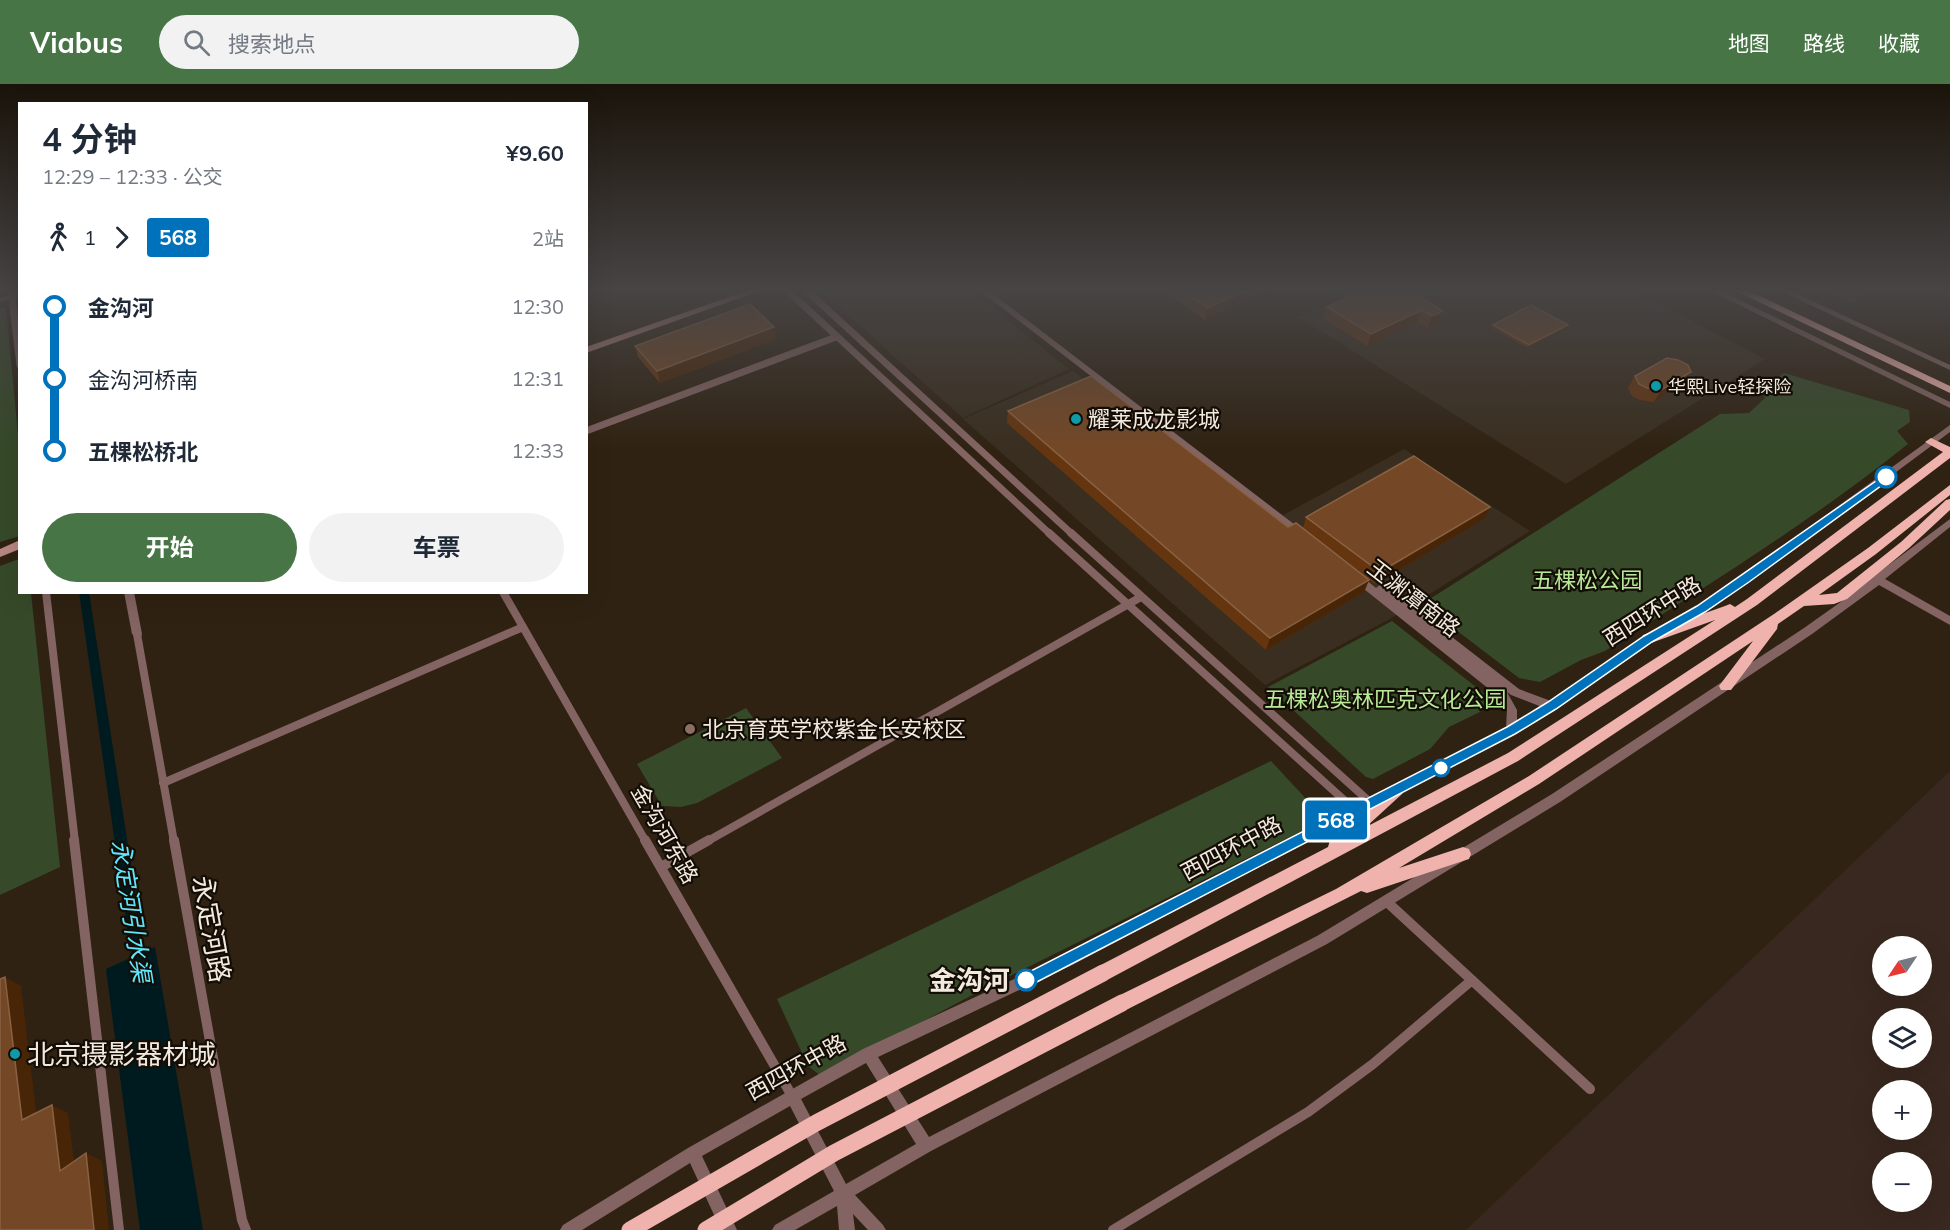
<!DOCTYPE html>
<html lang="zh">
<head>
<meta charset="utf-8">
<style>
  :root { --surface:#fff; --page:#f2f2f3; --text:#1f2937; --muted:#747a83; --accent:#477546 }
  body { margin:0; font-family:Mulish,"Noto Sans SC",sans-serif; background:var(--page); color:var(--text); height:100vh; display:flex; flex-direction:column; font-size:22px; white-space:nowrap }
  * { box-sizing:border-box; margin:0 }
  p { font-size:20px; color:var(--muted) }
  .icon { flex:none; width:33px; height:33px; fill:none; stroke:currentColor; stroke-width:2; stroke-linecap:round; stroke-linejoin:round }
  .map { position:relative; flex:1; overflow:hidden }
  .sheet { position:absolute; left:18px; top:18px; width:570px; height:492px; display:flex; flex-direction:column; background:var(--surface); border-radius:0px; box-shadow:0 6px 24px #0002 }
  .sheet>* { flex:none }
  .badge { padding:0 12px; border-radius:4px; font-size:21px; line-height:39px }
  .needle { width:39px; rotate:235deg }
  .controls { position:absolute; left:1872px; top:852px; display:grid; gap:12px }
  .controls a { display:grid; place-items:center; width:60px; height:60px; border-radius:50%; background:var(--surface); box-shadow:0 6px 24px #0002; font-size:30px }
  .map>.badge { position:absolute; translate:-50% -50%; box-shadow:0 0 0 3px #fff }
  .legs { display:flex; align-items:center; gap:9px; height:66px; padding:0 24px; font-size:20px }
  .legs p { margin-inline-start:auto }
  .overview { display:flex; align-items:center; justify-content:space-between; height:102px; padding:0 24px }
  h1 { font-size:33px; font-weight:700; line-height:45px }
  .action { display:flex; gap:12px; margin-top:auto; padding:12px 24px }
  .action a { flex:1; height:69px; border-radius:36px; background:var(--accent); color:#fff; font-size:24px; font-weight:700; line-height:69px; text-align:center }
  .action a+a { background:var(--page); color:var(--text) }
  ul { padding:0 24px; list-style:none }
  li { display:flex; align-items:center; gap:21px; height:72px; font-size:22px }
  li i { display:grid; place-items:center; width:9px; height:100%; margin:0 8px; background:currentColor }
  li i::after { content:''; width:15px; height:15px; margin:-8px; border:4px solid; border-radius:50%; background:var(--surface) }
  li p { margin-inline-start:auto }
  li:first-child i { background:linear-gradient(#0000 50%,currentColor 0) }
  li:last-child i { background:linear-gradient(currentColor 50%,#0000 0) }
  header { display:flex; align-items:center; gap:36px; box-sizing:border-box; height:84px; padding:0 30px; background:var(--accent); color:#fff }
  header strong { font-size:28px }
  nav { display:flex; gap:33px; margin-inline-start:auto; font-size:21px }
  .search { width:420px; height:54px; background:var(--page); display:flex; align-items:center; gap:15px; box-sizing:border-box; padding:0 21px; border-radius:33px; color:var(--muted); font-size:22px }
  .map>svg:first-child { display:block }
  .commercial { fill:#392e1f }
  .industrial { fill:#39281f; fill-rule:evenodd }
  .green { fill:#364a29 }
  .water { fill:#001b1f }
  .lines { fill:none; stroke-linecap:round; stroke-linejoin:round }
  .canal { fill:#001b1f; fill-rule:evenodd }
  .minor-far2 { stroke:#836462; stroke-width:7 }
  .minor-far1 { stroke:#836462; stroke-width:8 }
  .minor { stroke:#836462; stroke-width:10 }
  .tertiary { fill:#836462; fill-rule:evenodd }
  .secondary { fill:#b88784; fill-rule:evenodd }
  .trunk { fill:#f0b2ad; fill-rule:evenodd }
  .trunk-bridge { stroke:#f0b2ad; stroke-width:17 }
  .wall { fill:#653510 }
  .shaded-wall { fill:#492507 }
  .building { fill:#744826; stroke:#886243; stroke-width:1.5 }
  .line-1 { fill:#0072bc; stroke:#fff; stroke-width:1.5 }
  .culture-dot { fill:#0f9aa8; stroke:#130d06; stroke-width:2 }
  .stop-1-dot { fill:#fff; stroke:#0072bc; stroke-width:3 }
  .education-dot { fill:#8d6e63; stroke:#130d06; stroke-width:2 }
  .labels { text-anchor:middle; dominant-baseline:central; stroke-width:4.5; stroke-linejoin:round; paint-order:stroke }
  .far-poi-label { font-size:18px; fill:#f3eadf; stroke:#130d06; text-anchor:start }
  .poi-label { font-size:22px; fill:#f3eadf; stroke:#130d06; text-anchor:start }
  .park-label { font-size:22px; fill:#b7e997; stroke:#130d06 }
  .street-label { font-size:22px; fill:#f3eadf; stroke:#130d06 }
  .water-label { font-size:24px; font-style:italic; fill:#61e6fd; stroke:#130d06 }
  .near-street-label { font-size:27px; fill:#f3eadf; stroke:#130d06 }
  .near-stop-label { font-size:27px; font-weight:bold; fill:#f3eadf; stroke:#130d06; text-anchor:end }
  .near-poi-label { font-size:27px; fill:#f3eadf; stroke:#130d06; text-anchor:start }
</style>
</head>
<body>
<header>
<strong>Viabus</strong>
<div class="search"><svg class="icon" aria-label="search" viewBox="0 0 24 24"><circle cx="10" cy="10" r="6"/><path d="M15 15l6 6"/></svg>搜索地点</div>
<nav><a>地图</a><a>路线</a><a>收藏</a></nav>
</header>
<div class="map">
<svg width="1950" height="1146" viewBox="0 0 1950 1146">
  <rect width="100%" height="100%" fill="#2f2212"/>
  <path class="commercial" d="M820 206H970L1069 285 963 334Z
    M1367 206H1633L1765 275 1566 400 1298 233Z
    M1073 287 1267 440 1404 365 1530 447 1390 535 1265 601 963 335Z"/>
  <path class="industrial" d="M1950 687V1146H1466ZM1882 862H1922V902H1882ZM1882 934H1922V974H1882ZM1882 1006H1922V1046H1882ZM1882 1078H1922V1118H1882Z"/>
  <path class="green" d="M6 223 19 361 20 452 0 458V224Z
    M1784 289 1909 326 1910 338 1897 347 1908 360C1812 437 1708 501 1605 567L1581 576 1540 598 1519 594 1422 520 1720 330 1749 329 1765 314 1761 306Z
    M19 475 20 508 31 509 60 783 0 811V482Z
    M1392 537 1490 614 1480 628 1449 643 1430 665 1373 695 1366 693 1268 603Z
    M746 624 782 674 697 719 681 723 662 722 637 680Z
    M1271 677 1322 732V737L976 909 821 992 808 982 777 915Z"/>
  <path class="water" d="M155 863 203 1146H140L106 885Z"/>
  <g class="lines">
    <path class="canal" d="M79 508H89L147 885 145 889 140 891 135 889 133 885Z"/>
    <path class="minor-far2" d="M11 206 20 281
      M787 206 1050 450
      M806 206 1072 450
      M586 347 836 253"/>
    <path class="minor-far1" d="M1049 449 1355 726
      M1071 449 1371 719
      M46 508 75 758
      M503 508 646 758
      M137 550 174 758
      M163 699 523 543
      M706 758 1141 513"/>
    <path class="minor" d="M74 756 119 1146
      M174 756 242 1136 246 1146
      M645 756 792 1012
      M661 783 709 756
      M1386 817 1590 1005
      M1113 1146 1308 1028 1373 980 1472 896"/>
    <path class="tertiary" d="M979 206H988L1303 447 1305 449 1303 451H1297Z
      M1708 206H1719L1950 318V324Z
      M1778 206H1789L1950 281V286Z
      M20 209V213L0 218V214Z
      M1950 341V348L1748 498 1705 528 1652 558 1556 625 1515 649 1072 881 878 973 929 1053 1317 852 1552 710 1804 544 1859 505 1874 492 1950 435V443L1885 495 1950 532V541L1879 501 1812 550 1560 718 1327 860 931 1067 855 1111 883 1141 886 1146H868L853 1130 855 1146H839L837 1122 795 1146H772L775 1141 834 1107 790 1022 702 1072 737 1146H721L690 1079 582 1146H560L563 1141 688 1064 863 965 1062 873 1506 644 1507 626 1499 613 1354 497 1352 494 1354 491H1360L1376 504 1381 500 1385 501 1519 605 1551 617 1644 552 1697 522 1742 492ZM1507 608 1511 611 1542 623 1517 637V626ZM866 979 916 1060 846 1100 801 1015Z
      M124 508H134L142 550 141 553 137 554 132 550Z"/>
    <path class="secondary" d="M749 206H762L586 269V263Z
      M20 456V465L0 473V465Z"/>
    <path class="trunk" d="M1734 206H1747L1950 302V309Z
      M1931 354 1950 363V374L1757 521 1518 677 1109 895 1103 897 1097 895 1095 889 1097 883 1328 763 1330 756 1392 702 1397 700 1402 702 1404 706 1402 710 1366 743 1508 669 1715 536 1648 560 1643 559 1641 555 1643 551 1725 522 1730 520 1735 523 1747 515 1943 368 1925 358Z
      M1950 401V411L1876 470 1819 511 1837 509 1901 458 1946 416 1950 415V426L1909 464 1847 515 1834 520 1804 522 1778 540 1777 545 1731 606H1721L1719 602 1753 557 1539 700 1399 784 1463 763 1469 765 1471 770 1469 775 1367 809 1361 807 1128 925 1122 927 1116 925 1113 919 1116 913 1336 805 1529 692 1774 530 1868 464Z"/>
    <path class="trunk-bridge" d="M630 1146 816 1039 1103 889
      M706 1146 834 1069 1122 919"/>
  </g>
  <path class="wall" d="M1161 206H1271L1205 236Z
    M1354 206H1408L1443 227 1439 239 1428 244 1417 238 1367 262 1323 234 1327 223 1354 210H1353Z
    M1828 206H1874L1854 218Z
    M1493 241H1568L1566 244 1528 264 1492 244Z
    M776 255 660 299 638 273 635 262Z
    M1691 288 1684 300 1654 318 1640 316 1632 312 1628 304 1635 292Z
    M1008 327 1288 443 1303 444 1306 433 1484 435 1375 500 1359 488 1369 496 1364 508 1266 566 1007 339Z"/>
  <path class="shaded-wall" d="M1248 206H1271L1205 236 1208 224Z
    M1862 206H1874L1854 218Z
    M1422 226 1417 238 1367 262 1371 250Z
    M1443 227 1439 239 1428 244 1432 232Z
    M1568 241 1566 244 1528 264 1529 261Z
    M774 243 776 255 660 299 657 287Z
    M1691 288 1684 300 1654 318 1661 306Z
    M1490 423 1484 435 1375 500 1380 488Z
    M1369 496 1364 508 1266 566 1270 554Z
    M5 893 21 902 38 1044 22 1036Z
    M52 1021 68 1029 76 1094 60 1087Z
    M86 1069 102 1077 109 1146H94Z"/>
  <path class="building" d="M1181 206H1248L1208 224Z
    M1363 206H1408L1443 227 1432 232 1422 226 1371 250 1327 223Z
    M750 220 774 243 657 287 635 262Z
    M1531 221 1568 241 1529 261 1493 241Z
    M1667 274 1678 276 1688 281 1691 288 1661 306 1647 304 1639 300 1635 292Z
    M1091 292 1288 443 1296 439 1369 496 1270 554 1008 327Z
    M1414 372 1490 423 1380 488 1306 433Z
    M5 893 22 1036 52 1021 60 1087 86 1069 94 1146H0V895Z"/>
  <linearGradient id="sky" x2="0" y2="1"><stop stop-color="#1a130a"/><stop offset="0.56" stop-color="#474444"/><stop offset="1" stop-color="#474444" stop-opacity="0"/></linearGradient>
  <rect width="1950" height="367" fill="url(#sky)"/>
  <path class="line-1" d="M1886 390 1889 391V396L1749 498 1705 528 1652 558 1556 625 1515 650 1031 901 1026 904 1021 901 1019 896 1021 892 1507 643 1548 618 1644 552 1697 522Z"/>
  <g class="culture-dot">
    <circle cx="1656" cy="302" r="6"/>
    <circle cx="1076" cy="335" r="6"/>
    <circle cx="15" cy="970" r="6"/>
  </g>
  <g class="stop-1-dot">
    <circle cx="1886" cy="393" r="10"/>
    <circle cx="1441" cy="684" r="8"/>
    <circle cx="1026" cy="896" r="10"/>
  </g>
  <circle class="education-dot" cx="690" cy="645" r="6"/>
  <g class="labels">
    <g class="far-poi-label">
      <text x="1668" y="302">华熙Live轻探险</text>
    </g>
    <g class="poi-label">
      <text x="1088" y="335">耀莱成龙影城</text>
      <text x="702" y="645">北京育英学校紫金长安校区</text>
    </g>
    <g class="park-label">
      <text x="1587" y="496">五棵松公园</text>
      <text x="1385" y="615">五棵松奥林匹克文化公园</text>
    </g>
    <g class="street-label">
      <text transform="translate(1414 514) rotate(38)">玉渊潭南路</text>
      <text transform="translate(1652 527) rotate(-32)">西四环中路</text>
      <text transform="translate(665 750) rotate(60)">金沟河东路</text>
      <text transform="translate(1231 764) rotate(-28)">西四环中路</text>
      <text transform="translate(796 983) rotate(-29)">西四环中路</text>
    </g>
    <g class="water-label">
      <text transform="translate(132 827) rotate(81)">永定河引水渠</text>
    </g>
    <g class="near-street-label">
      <text transform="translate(212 845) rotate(80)">永定河路</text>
    </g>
    <g class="near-stop-label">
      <text x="1010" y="896">金沟河</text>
    </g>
    <g class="near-poi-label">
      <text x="27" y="970">北京摄影器材城</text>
    </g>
  </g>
</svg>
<div class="controls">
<a><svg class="needle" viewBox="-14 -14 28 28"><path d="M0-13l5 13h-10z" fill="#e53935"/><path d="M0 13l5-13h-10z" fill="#747a83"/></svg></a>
<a><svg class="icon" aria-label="layers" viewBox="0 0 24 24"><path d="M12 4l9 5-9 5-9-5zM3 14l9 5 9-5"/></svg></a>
<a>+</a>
<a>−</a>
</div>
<b class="badge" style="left:1336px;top:736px;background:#0072bc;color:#fff">568</b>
<section class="sheet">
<div class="overview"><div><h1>4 分钟</h1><p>12:29 – 12:33 · 公交</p></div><b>¥9.60</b></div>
<div class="legs"><svg class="icon" aria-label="walk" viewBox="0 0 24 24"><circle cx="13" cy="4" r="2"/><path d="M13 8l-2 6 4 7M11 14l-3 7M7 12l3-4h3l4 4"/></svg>1<svg class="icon" aria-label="forward" viewBox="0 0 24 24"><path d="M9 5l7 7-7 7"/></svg><b class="badge" style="background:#0072bc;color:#fff">568</b><p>2站</p></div>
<ul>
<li><i style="color:#0072bc"></i><b>金沟河</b><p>12:30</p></li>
<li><i style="color:#0072bc"></i><span>金沟河桥南</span><p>12:31</p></li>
<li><i style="color:#0072bc"></i><b>五棵松桥北</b><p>12:33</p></li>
</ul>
<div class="action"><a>开始</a><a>车票</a></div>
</section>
</div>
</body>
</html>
